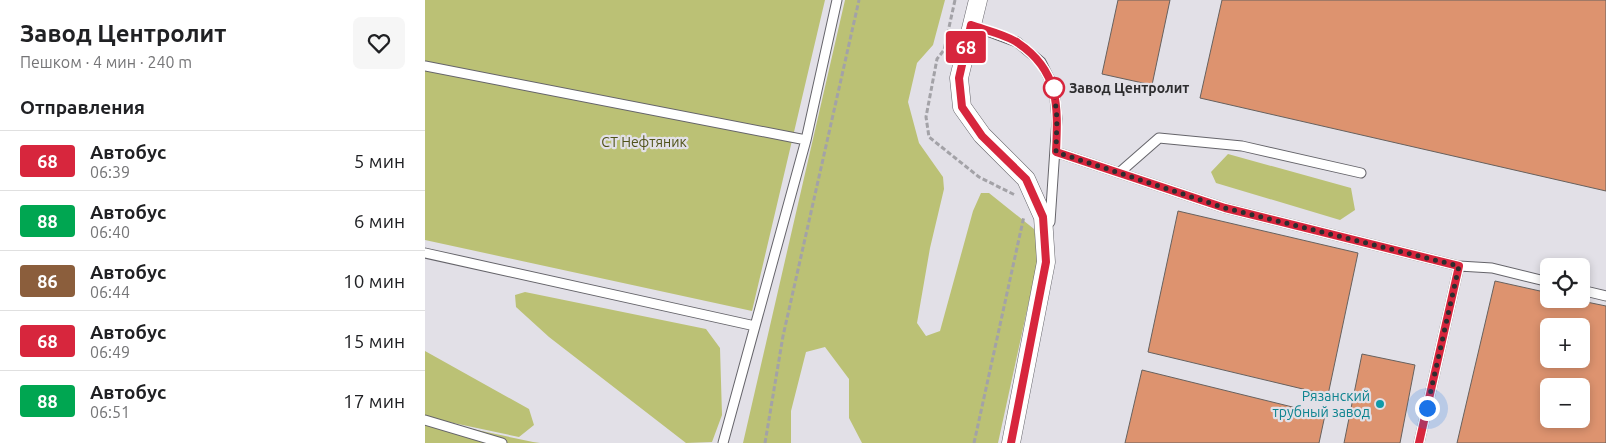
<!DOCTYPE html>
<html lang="ru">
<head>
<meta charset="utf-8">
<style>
  :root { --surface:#fff; --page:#f6f6f6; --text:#202124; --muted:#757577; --line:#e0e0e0 }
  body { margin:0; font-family:Ubuntu,sans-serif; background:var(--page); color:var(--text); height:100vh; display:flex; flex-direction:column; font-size:19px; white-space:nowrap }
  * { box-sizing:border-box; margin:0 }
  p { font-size:16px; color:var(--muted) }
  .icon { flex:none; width:28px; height:28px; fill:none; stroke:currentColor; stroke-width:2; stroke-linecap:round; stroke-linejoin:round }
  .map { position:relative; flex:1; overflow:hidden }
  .side { display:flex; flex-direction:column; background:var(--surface); width:425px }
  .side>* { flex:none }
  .badge { padding:0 10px; border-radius:4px; font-size:18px; line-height:32px }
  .fabs { position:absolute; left:1115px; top:258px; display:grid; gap:10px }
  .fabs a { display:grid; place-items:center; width:50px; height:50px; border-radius:8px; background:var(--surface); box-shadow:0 2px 8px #0003; font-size:25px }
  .you { position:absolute; width:25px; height:25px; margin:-12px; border:4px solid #fff; border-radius:50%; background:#1a73e8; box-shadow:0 0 0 8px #1a73e833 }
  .map>.badge { position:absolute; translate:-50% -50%; box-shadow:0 0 0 2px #fff }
  h2 { padding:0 20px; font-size:19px; line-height:45px }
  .round { display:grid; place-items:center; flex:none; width:52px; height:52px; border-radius:8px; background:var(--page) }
  .summary { display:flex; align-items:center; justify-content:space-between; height:85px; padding:0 20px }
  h1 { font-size:24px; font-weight:600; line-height:38px }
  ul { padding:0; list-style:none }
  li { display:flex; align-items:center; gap:15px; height:60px; padding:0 20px; border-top:1px solid var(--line) }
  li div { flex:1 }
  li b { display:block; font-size:19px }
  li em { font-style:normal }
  li .badge { min-width:55px; font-weight:700; text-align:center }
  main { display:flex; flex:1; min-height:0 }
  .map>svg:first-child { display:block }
  .green { fill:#bbc175 }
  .building { fill:#dd936f; stroke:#67615e; fill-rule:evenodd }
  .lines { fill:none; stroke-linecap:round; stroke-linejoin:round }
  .service-casing { stroke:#65646a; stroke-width:11 }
  .minor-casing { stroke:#65646a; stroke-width:19 }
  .path { stroke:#a3a2a7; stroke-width:3; stroke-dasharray:5 2.5; stroke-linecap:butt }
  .service { stroke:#fff; stroke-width:9 }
  .minor { stroke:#fff; stroke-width:18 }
  .line-casing { stroke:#fff; stroke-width:11 }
  .line { stroke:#d7263d; stroke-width:8 }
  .walk { stroke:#2d2d2f; stroke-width:5; stroke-dasharray:0 9 }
  .stop-dot { fill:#fff; stroke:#d7263d; stroke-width:2.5 }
  .culture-dot { fill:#0f9aa8; stroke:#e2e0e7; stroke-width:2 }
  .labels { text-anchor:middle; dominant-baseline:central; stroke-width:4.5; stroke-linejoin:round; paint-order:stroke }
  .stop-label { font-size:14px; font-weight:bold; fill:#2d2d2f; stroke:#e2e0e7; text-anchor:start }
  .park-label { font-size:14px; fill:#505319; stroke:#e2e0e7 }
  .culture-label { font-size:14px; fill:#0d838f; stroke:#e2e0e7; text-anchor:end }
</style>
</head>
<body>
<main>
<section class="side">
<div class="summary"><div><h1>Завод Центролит</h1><p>Пешком · 4 мин · 240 m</p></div><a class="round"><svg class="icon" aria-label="heart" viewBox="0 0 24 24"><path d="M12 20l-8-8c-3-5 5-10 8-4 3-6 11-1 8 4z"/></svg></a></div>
<h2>Отправления</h2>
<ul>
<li><span class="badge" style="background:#d7263d;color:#fff">68</span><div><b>Автобус</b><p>06:39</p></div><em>5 мин</em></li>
<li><span class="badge" style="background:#00a651;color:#fff">88</span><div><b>Автобус</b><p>06:40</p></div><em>6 мин</em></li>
<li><span class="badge" style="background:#8b5e3c;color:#fff">86</span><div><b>Автобус</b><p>06:44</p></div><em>10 мин</em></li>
<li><span class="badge" style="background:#d7263d;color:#fff">68</span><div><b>Автобус</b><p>06:49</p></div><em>15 мин</em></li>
<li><span class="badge" style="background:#00a651;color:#fff">88</span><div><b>Автобус</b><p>06:51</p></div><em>17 мин</em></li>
</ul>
</section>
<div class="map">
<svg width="1181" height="443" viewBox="0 0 1181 443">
  <rect width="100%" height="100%" fill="#e2e0e7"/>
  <path class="green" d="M0 0H400L327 311 0 240Z
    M420 0H520L508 45 492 63 483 102 494 143 518 177 519 189 505 248 492 323 501 336 515 331 548 211 556 193H564L609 229 614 255 573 443H437L424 418V379L400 347 381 352 366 411V443H318Z
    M803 154 926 188 930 210 915 220 791 183 786 172Z
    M100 292 281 329 295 348 297 415 287 442 261 443 124 337 91 307 90 295Z
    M0 351 104 409 109 425 94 437 0 417Z
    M0 419 108 442 115 443H0Z"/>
  <path class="building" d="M693 0H745L727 85 677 74Z
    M797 0H1181V191L775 98Z
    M753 211 933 253 903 395 723 352Z
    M1070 281 1124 293V299H1147L1181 306V443H1032ZM1124 326H1156V359H1124ZM1124 386H1156V419H1124Z
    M937 354 990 365 975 443H919Z
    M717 370 900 415 894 443H700Z"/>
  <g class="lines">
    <defs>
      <path id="service" d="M546 25 592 42 616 62 629 88 632 119 625 222
        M0 66 381 140 412 0
        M631 152 800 208 1034 266 1067 268 1124 282
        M694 173 734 138 817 146 936 173
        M0 253 330 326
        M1156 290 1181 296
        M0 420 77 443
        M298 443 381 140
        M994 443 1034 266"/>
      <path id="minor" d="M553 0 534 78 537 107 557 135 601 179 618 217 621 262 586 443"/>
    </defs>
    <use href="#service" class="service-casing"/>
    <use href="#minor" class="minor-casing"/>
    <path class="path" d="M530 0 519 50 512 59 501 117 504 137 554 177 590 195
      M340 443 358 336 434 0
      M549 443 599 216"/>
    <use href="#service" class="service"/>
    <use href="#minor" class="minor"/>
  </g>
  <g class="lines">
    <defs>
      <path id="line" d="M586 443 621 262 618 217 601 179 557 136 537 107 534 78 546 25C560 30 582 35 593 43 635 71 633 107 631 152L800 208 1034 266 994 443"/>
    </defs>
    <use href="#line" class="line-casing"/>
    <use href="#line" class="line"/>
    <path class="walk" d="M629 88 632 119 631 152 800 208 1034 266 1002 408"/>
  </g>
  <circle class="stop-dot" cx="629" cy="88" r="10"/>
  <circle class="culture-dot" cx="955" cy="404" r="5"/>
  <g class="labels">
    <g class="stop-label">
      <text x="644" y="88">Завод Центролит</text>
    </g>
    <g class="park-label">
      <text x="219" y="142">СТ Нефтяник</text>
    </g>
    <g class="culture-label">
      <text x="945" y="396">Рязанский<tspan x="945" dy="16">трубный завод</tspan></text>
    </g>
  </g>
</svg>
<div class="fabs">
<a><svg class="icon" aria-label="locate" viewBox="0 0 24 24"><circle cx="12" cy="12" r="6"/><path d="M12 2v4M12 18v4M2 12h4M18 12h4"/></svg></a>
<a>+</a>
<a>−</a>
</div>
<div class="you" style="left:1002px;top:408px"></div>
<b class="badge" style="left:541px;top:47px;background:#d7263d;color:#fff">68</b>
</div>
</main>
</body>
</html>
